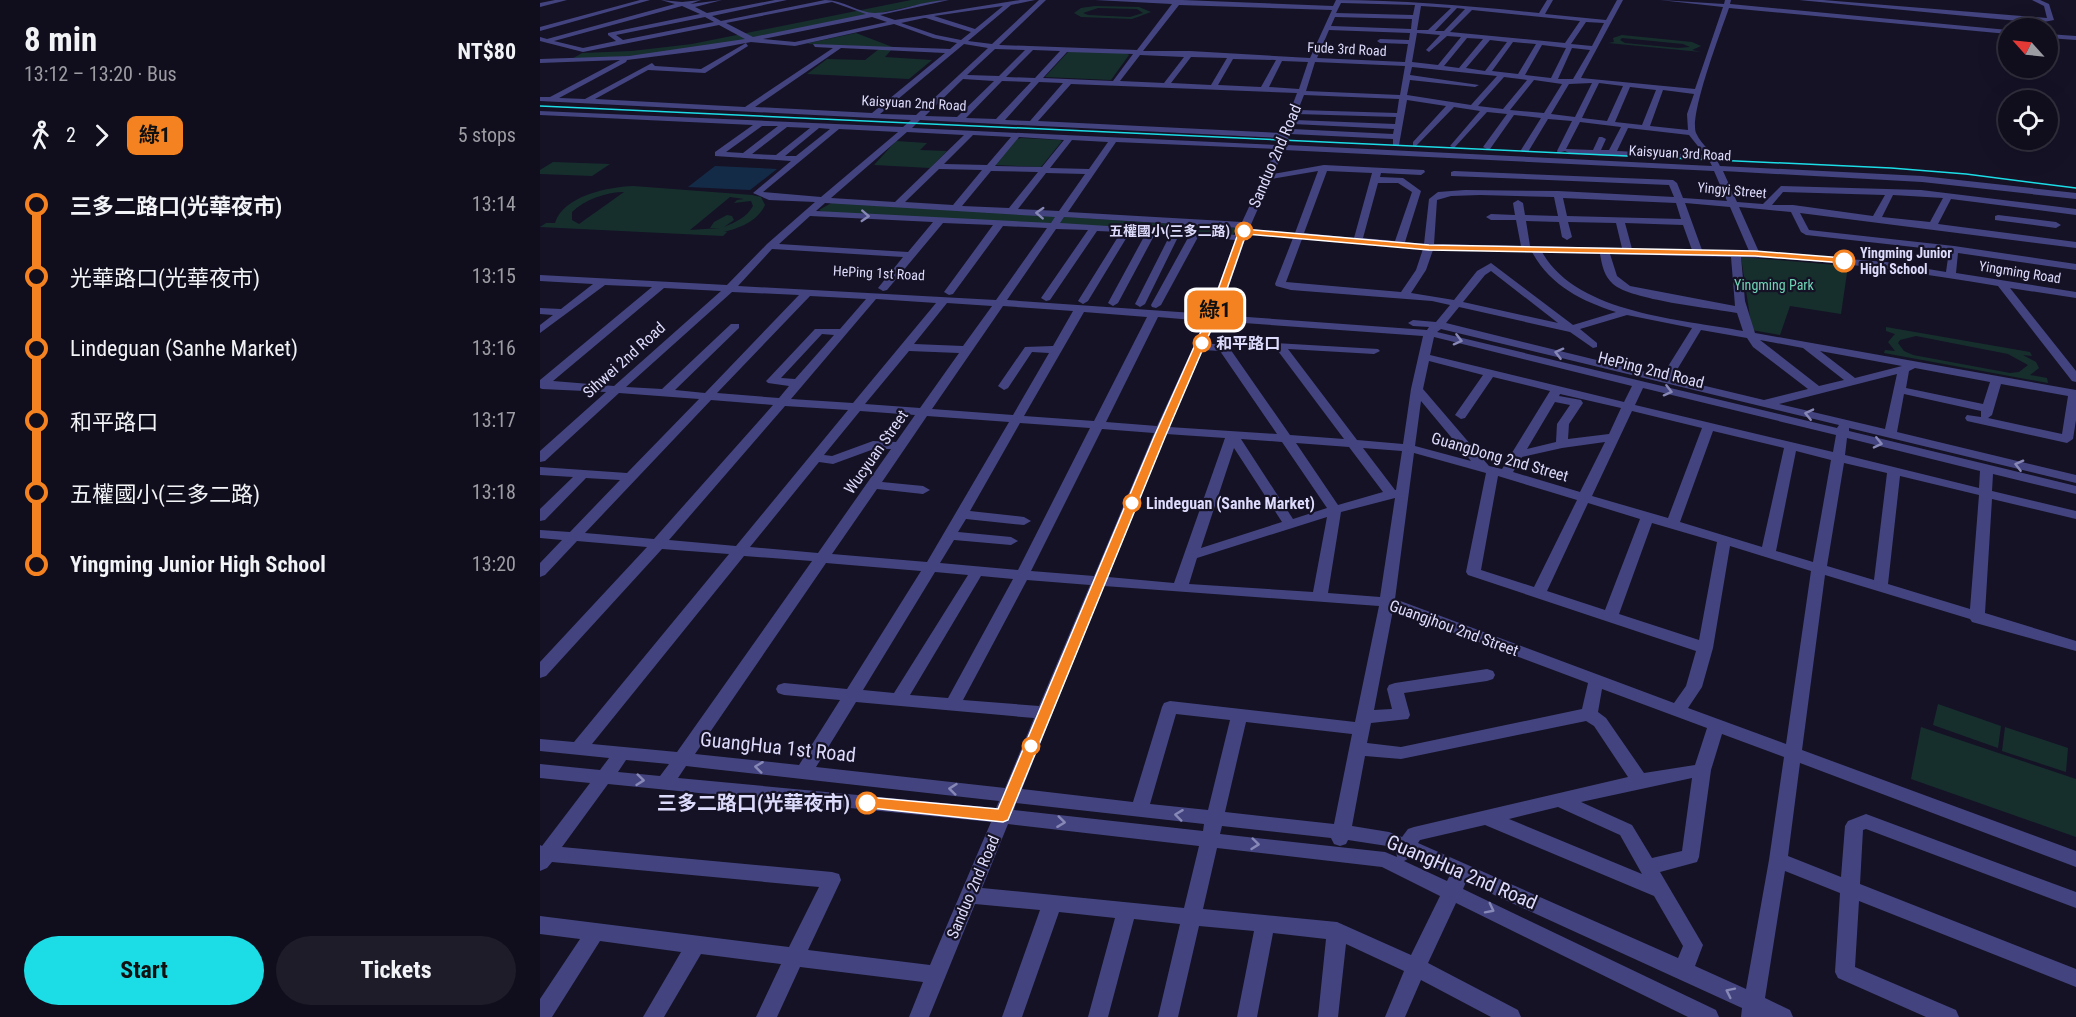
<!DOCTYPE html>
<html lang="en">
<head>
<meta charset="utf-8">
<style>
  :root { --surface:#100e1c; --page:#1e1c29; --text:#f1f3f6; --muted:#9c9ca3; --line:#302e3b; --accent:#1cdde6 }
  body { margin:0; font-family:"Roboto Condensed","Noto Sans TC",sans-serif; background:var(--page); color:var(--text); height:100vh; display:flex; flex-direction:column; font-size:22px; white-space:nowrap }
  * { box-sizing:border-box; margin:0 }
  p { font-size:20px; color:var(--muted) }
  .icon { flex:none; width:33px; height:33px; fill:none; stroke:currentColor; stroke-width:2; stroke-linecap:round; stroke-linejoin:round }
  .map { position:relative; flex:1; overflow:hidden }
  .sheet { display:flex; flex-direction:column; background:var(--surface); width:540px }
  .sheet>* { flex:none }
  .badge { padding:0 12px; border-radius:9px; font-size:21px; line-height:39px }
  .needle { width:39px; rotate:297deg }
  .fabs { position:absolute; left:1458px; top:18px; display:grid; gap:12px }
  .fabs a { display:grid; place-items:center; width:60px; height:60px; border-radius:50%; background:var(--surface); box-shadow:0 6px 24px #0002,0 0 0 2px var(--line); font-size:30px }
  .map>.badge { position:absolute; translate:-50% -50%; box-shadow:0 0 0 3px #fff }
  .legs { display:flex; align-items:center; gap:9px; height:66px; padding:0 24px; font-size:20px }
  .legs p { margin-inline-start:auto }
  .headline { display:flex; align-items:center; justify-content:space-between; height:102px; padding:0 24px }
  h1 { font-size:33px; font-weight:700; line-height:45px }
  .cta { display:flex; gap:12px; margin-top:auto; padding:12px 24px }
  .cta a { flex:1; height:69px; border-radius:36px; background:var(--accent); color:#111; font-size:24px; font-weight:700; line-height:69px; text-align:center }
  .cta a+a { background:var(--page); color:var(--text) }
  ul { padding:0 24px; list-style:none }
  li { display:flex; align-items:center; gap:21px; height:72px; font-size:22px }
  li i { display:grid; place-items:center; width:9px; height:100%; margin:0 8px; background:currentColor }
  li i::after { content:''; width:15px; height:15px; margin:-8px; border:4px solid; border-radius:50%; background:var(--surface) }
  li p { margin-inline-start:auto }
  li:first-child i { background:linear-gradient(#0000 50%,currentColor 0) }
  li:last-child i { background:linear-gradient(currentColor 50%,#0000 0) }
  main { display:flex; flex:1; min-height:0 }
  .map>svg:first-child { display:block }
  .green { fill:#162f2d; fill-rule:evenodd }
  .water { fill:#142b48 }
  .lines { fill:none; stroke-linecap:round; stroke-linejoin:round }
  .minor { fill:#43447f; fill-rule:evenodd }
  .tram { stroke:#1cdde6; stroke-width:1.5 }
  .oneway { stroke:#8888b7 }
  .line-1 { fill:#f58220; stroke:#fff; stroke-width:1.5 }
  .stop-1-dot { fill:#fff; stroke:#f58220; stroke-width:3 }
  .labels { text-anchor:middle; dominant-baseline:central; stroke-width:4.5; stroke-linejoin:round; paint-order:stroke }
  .far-street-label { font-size:14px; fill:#dddbfb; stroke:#151226 }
  .far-stop-label { font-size:14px; font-weight:bold; fill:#dddbfb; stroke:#151226; text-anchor:end }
  .far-park-label { font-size:14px; fill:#6ed4b5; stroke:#151226 }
  .street-label { font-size:16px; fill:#dddbfb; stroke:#151226 }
  .stop-label { font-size:16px; font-weight:bold; fill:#dddbfb; stroke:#151226; text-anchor:start }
  .near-street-label { font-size:20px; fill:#dddbfb; stroke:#151226 }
  .near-stop-label { font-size:20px; font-weight:bold; fill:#dddbfb; stroke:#151226; text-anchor:end }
</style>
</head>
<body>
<main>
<section class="sheet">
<div class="headline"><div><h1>8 min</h1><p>13:12 – 13:20 · Bus</p></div><b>NT$80</b></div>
<div class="legs"><svg class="icon" aria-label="walk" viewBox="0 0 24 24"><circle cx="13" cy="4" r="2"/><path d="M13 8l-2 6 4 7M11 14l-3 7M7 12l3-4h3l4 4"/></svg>2<svg class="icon" aria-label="forward" viewBox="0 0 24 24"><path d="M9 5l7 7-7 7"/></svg><b class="badge" style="background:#f58220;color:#111">綠1</b><p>5 stops</p></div>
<ul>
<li><i style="color:#f58220"></i><b>三多二路口(光華夜市)</b><p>13:14</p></li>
<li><i style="color:#f58220"></i><span>光華路口(光華夜市)</span><p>13:15</p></li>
<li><i style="color:#f58220"></i><span>Lindeguan (Sanhe Market)</span><p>13:16</p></li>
<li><i style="color:#f58220"></i><span>和平路口</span><p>13:17</p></li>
<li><i style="color:#f58220"></i><span>五權國小(三多二路)</span><p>13:18</p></li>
<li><i style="color:#f58220"></i><b>Yingming Junior High School</b><p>13:20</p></li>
</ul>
<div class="cta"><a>Start</a><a>Tickets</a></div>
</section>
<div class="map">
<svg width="1536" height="1017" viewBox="0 0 1536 1017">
  <rect width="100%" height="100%" fill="#151226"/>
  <path class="green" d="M371 0H402L212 39 117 54 30 60 42 53 92 51 152 44Z
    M555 6 599 7 611 12 592 19 541 17 534 13 541 8ZM558 8 597 9 603 13 590 17 548 15 543 13Z
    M316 33 355 48 268 44 269 43Z
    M1082 35 1152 42 1161 46 1152 50 1161 52 1068 43 1074 42 1073 38ZM1082 38 1143 44 1150 47 1138 48 1085 43 1080 40Z
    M339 49H352L345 57 392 60 369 79 267 74 287 59 325 60Z
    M534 51 586 53 589 55 571 80 505 77 528 52Z
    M481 138 520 140 522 141 501 167 454 165 477 139Z
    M356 141 387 143 380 150 407 151 390 168 334 165Z
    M13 162 70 164 52 176 0 174V170Z
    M93 186 212 195 221 197 225 205C218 221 200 228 184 232H187L183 236 0 227 6 223H15C23 196 68 187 93 186ZM84 192 39 224 32 220V212C45 199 67 192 84 192ZM190 197 204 199 197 200 194 203 211 201 213 206C207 217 196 222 184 227L194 220 192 216 187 215 174 222 170 228H180L150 230Z
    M293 202 697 228 693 235 283 212 279 210Z
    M1201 257 1308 266 1301 314 1250 306 1240 335 1212 330Z
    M1346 327 1490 352 1492 356 1483 355 1496 362 1499 368 1490 375 1507 378 1508 383 1344 353 1345 350 1355 351 1348 342 1355 334 1346 331ZM1376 336 1468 354 1488 365 1479 372 1470 373 1373 355 1364 351 1358 343 1360 340Z
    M1398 704 1461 726 1458 748 1393 725Z
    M1381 727 1536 779V837L1371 779Z
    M1465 727 1528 748 1526 772 1462 751Z"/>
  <path class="water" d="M175 166 237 169 210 190 148 187Z"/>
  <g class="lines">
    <path class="minor" d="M15 0H27L0 7V3Z
      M100 0H110L0 31V27Z
      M121 0 142 2 161 0 150 4 182 0 155 7 167 13 235 0H247L172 16 181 21 285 0C303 0 319 13 335 13 359 12 384 0 409 0L340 15 355 20 480 0H495L471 5 428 41 452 44 499 0H506L459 45 597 50 632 4 555 0H642L793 6 796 0C864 0 931 6 999 13L1007 0H1013L1005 14 1066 20 1077 0H1083L1041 78 1155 89 1183 7 1120 0 1184 4 1185 0H1191L1190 4 1468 30V34L1189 8C1181 31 1149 115 1156 133 1162 146 1175 154 1180 166L1382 176 1536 193V199L1382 182 1183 171 1197 202 1223 204 1241 186 1381 190 1536 209V215L1411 199 1398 224 1536 242V248L1260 213 1269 230 1414 246 1536 264V270L1418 253 1416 273 1536 292V298L1470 288 1536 371V382L1532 381 1458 286C1373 272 1288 259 1201 257L1205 301 1215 333 1536 390V420L1533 439 1527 443 1427 421 1425 418 1427 415 1441 417V411L1364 394 1357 432 1536 475V483L1309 428V431L1536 486V494L1453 474 1452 491 1536 511V519L1452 499 1445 613 1536 641V651L1432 622 1430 619 1285 575 1262 750 1536 851V867L1260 763 1248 856 1301 877 1305 826 1308 821 1326 814 1536 892V908L1326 829 1323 830 1320 884 1536 969V987L1319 901 1315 967 1416 1010 1419 1017H1386L1298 978 1295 972 1300 893 1245 871 1225 998 1250 1010 1253 1017H1201L1202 1008 926 882 923 889 1176 1010 1179 1017H1148L916 903 888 963 978 1010 981 1017H951L881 980 865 1017H845L864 971 806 944 798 1017H778L786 939 733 933 717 1017H697L714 931 659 926 638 1017H618L640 924 594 919 568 1017H548L575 918 519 912 482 1017H462L500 910 435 904 389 1017H369L383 982 260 967 237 1017H216L241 964 161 954 124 1017H103L141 952 60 941 12 1017H0V999L40 939 0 934V916L249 947 279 887 12 862 7 868 0 871V845L2 846 50 783 0 778V764L60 770 69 758 0 751V739L34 742 189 554 122 549 6 676 0 678V662L107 547 37 541 5 575 0 577V563L22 540 0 538V530L30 532 80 480 46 478 5 520 0 521V509L33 477 0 475V467L87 473 159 399 79 393 5 461 0 462V451L66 392 2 389 0 388V380L112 287 65 285 0 333V325L13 315 0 314V308L21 309 53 284 0 281V275L187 285 227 244 275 202 229 200 213 193 251 161 175 156V152L213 125 0 115V111L363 127 371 120 0 101V97H10L80 60 0 63V59L89 56 205 39 179 25 43 52 0 41V37L7 39 135 4ZM292 2 326 14 213 37 186 23ZM801 3 875 5 873 15 796 13ZM639 5 792 10 770 58 650 51H603ZM142 6 160 14 68 33V35L76 41 43 48 14 41ZM463 6 435 29 394 16ZM881 6 911 8 888 30H877ZM917 8 925 9 904 31H895ZM932 10 1040 21 1025 43 910 32ZM165 17 174 22 83 40 76 35ZM332 17 347 22 255 42 223 39ZM795 17 872 19 871 29 791 26ZM384 18H386L431 32 421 40 396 35 361 23ZM1046 22 1064 23 1052 46 1031 44ZM354 24 393 38 417 43 410 49 273 44 275 47 293 48 205 107 55 99 108 70 165 73 208 46 206 43 161 69 115 66 112 63 45 99 19 98 86 62 87 60 174 49 211 42 255 46ZM789 30 870 33 869 40 840 39 837 41 840 43 868 44 865 62 777 58ZM877 33 900 35 886 50 889 52 907 36 921 37 898 65 872 62ZM927 38 943 39 919 68 904 66ZM950 40 967 42 945 71 926 68ZM973 42 996 44 978 74 952 71ZM424 44 448 48 376 115 340 114ZM1002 45 1026 48 1011 78 985 75ZM301 48 405 53 332 113 215 107ZM1032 48 1050 50 1033 79H1018ZM455 49 485 50 459 76 427 75ZM493 50 520 51 495 78 466 77ZM527 52 593 54 573 81 503 78ZM600 55 644 57 624 83 580 81ZM651 57 687 58 671 85 631 83ZM693 59 736 60 721 87 678 85ZM742 61 768 62 759 89 729 87ZM775 62 865 66 860 95 766 91ZM872 67 957 76 931 105 867 95 870 80 935 87 939 85 870 75ZM964 77 987 80 963 109 938 106ZM423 79 454 81 417 117 385 116ZM994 80 1022 84 1004 113 970 110ZM462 81 491 82 456 119 426 118ZM499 82 523 83 490 121 465 120ZM1052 83 1035 117 1011 114 1029 84ZM1059 83 1083 86 1067 121 1042 118ZM531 84 757 93 742 133 498 121ZM1090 87 1116 90 1102 125 1075 122ZM1123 90 1154 94 1147 114 1148 130 1110 126ZM764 95 859 99 857 113 758 110ZM867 100 906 106 873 142V146H876L914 107 940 111 910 146 914 148 947 112 967 114 943 147 947 149H950L974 115 1001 118 981 150 982 152H988L1008 119 1032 121 1017 151 1018 153 1025 151 1029 153 1055 155 1169 160 1172 166 746 145 750 134 853 139V145H859ZM757 114 856 117 855 124 755 120ZM380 120 740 138 738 145 372 128ZM1040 122 1081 127 1069 150H1061L1066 139 1062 137H1059L1053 150 1026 149ZM753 124 854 129 853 134 752 129ZM222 126H238L203 153 186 152ZM247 127 270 128 236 155 212 154ZM279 128 290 129 256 156H245ZM1088 128 1149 135 1165 155 1077 151ZM299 129 358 132 281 197 223 192ZM367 132 424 135 355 202 291 198ZM433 135 471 137 447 165 404 164ZM479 137 524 140 502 167 455 166ZM532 140 568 142 549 169 510 168ZM576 142 736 149 702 222 528 212ZM744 150 1174 171 1187 201 1143 198 1137 183 1133 180 914 171 911 172V176L1129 185 1134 197 1018 191 925 190 898 192 889 199 884 244 865 242 881 191 863 178 840 177 841 173 881 175 885 172 884 170 784 165 733 174ZM399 169 442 170 413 205 365 202ZM451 171 498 172 469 208 422 206ZM778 171 755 233 709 229 731 179ZM787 171 832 173 814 238 764 233ZM506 173 545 174 519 211 478 209ZM838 183H858L872 192 855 241 823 238ZM1243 192 1345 195 1333 216 1253 205H1232ZM940 195 1014 197 1018 216 985 215 983 203 978 200 973 203 975 215 951 214 946 217 951 220H976L981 246 894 244 897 200 911 196ZM1353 195 1403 198 1390 222 1342 217ZM1023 198 1136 203 1141 219 1027 216ZM285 203 515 217 511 223 276 211ZM1145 203 1190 207 1209 251 1162 250ZM1199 207 1251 212 1261 232 1266 235 1409 251 1406 272 1346 262 1219 252ZM270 216 393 222 368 252 239 244ZM524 217 700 228 697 235 593 227V223L590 222 584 227 520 223ZM986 221 1019 222 1022 237 1027 240 1032 237 1028 222 1076 223 1082 248 990 246ZM403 223 453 225 404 292 409 295 413 294 463 226 507 228 456 300 198 286 232 249 363 257 338 288 343 291 347 290ZM1085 223 1143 225 1152 250 1092 249ZM516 229 548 230 501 298 506 301 510 300 557 231 581 232 538 301 543 304 548 301 590 232 606 233 568 303 573 306 578 303 615 234 630 235 595 304 600 307 605 304 639 235 649 236 611 305 612 307 616 308 621 305 658 237 695 240 668 314 467 300ZM707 234 753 238 735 284 736 286 751 290 892 301 910 305 896 322 873 320 868 323 873 326 889 327 887 330 679 315ZM762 239 883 249 876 270 861 292 746 282ZM893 250 992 252C1010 285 1041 301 1076 312L1033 325 951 263 937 271 914 300 871 293 886 270ZM1002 252 1060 254C1062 265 1064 276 1073 284 1091 300 1170 308 1197 313L1203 331C1141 319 1037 314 1002 252ZM1070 254 1191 257 1195 306 1090 286 1077 276ZM951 271 1018 323 923 302 945 275ZM124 288 181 291 74 386 13 381ZM192 292 259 295 165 393 135 390 199 328V324H191L122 389 86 387ZM270 296 326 299 300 329H275L228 379 226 381 228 383 249 386 239 398 177 393ZM336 299 396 303 313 403 251 399ZM407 303 452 306 423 346 374 344ZM463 306 533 311 513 346 485 347 458 386 464 390 468 388 492 352 509 353 473 415 392 409ZM919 307 1030 332 1053 348 1057 347V343L1040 329 1087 315 1152 328 1122 376 906 323ZM544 312 607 317 554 421 484 416ZM618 317 665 321 617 426 566 422ZM676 321 883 336 871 389 863 444 817 440 748 349 834 354 840 351 838 349 735 343V347L804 439 750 435 688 346 666 343ZM901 329 1299 425 1297 428 897 332ZM1161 330 1207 338 1213 347 1268 389 1224 400 1132 378ZM282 334 294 335 255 379 241 378ZM894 337 1092 386 1084 402 890 355ZM1220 340 1263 348 1304 380 1279 386ZM663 350 680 351 737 434 629 427ZM369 351 419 353 380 408 325 404ZM1280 351 1362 366 1315 378ZM889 361 943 375 915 415 921 419 925 418 953 377 1010 391 962 469 949 466 883 389ZM1375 368 1450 382 1443 404 1366 388 1369 371ZM1357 374 1345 429 1239 404ZM1461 384 1528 396 1522 434 1448 418 1452 415ZM1103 388 1296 435 1293 452 1095 405ZM1020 394 1081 408 1069 434 1028 439 1029 424 1043 403 1041 400 1019 396ZM171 400 233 405 114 539 45 533ZM881 401 931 461 875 446ZM1015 402 1030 405 1017 424 1016 442 987 449ZM245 406 308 410 196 546 129 540ZM320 411 375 415 356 442 333 441 292 456 284 455ZM1092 411 1162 428 1128 518 1052 496ZM387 416 469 422 387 562 292 554 337 489 383 494 390 490 383 486 342 482ZM480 423 550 428 478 570 400 563 414 540 471 545 478 541 471 537 418 532 426 519 484 525 491 521 484 517 430 511ZM562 429 614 433 554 576 491 571ZM1173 431 1244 448 1222 547 1140 522ZM626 434 685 438 634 583 568 577ZM1307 438 1440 471 1439 488 1305 455ZM701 439 742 442 787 508 753 519ZM1065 442 1040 492 973 472 982 457 1022 448ZM756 443 809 447 843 492 798 505ZM694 448 742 522 661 548ZM823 448 862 451 856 490H855ZM334 449H351L278 553 210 547 279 462 293 464ZM1256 451 1291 460 1273 562 1236 551ZM874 453 946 473 926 572 928 575 1156 651 1146 686 1134 703 855 599ZM1304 463 1347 473 1334 580 1287 566ZM958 476 1037 500 994 587 941 570ZM1360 476 1439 495 1430 609 1348 584ZM855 498 840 597 788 593 801 512ZM1048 503 1100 519 1065 610 1007 591ZM787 517 773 592 649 584 657 558ZM1112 523 1177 542 1159 640 1079 614ZM1190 546 1271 571 1246 744 1148 708 1162 687 1173 648ZM204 556 272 561 137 752 52 744ZM286 563 381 571 307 689 244 683 238 685 236 689 238 693 244 695 300 700 259 765 155 754ZM395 572 428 575 354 693 323 690ZM441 576 473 579 408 698 370 695ZM487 580 550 585 499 706 423 700ZM564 586 839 606 815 722 630 701 624 703 622 707 593 802 482 789ZM853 610 1048 683 1042 709 861 747 827 743 831 723 868 719 870 715 864 693 947 681 953 679 955 675 953 671 947 669 855 683 849 685 847 689 852 709 834 710ZM1062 689 1167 728 1155 765 1104 773 1066 718 1058 712ZM316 702 494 718 465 788 276 767ZM636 714 690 720 668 810 610 804ZM1046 721 1054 726 1088 777 874 827 868 829 862 837 849 832 812 826 825 756 861 759ZM706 722 812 734 794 824 685 812ZM1182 734 1244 757 1229 860 1206 989 1155 966 1163 945 1120 872 1157 862 1159 857 1171 770ZM86 760 129 764 120 776 78 772ZM146 766 172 769 459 801 456 808 138 778ZM1152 778 1142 851 1112 858 1092 825 1041 802ZM68 784 451 822 390 965 268 950 301 880 299 874 292 872 22 847ZM476 803 664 824 663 831 474 810ZM1018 807 1080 835 1102 874 969 819ZM468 824 659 846 644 908 442 888ZM945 825 1114 896 1143 946 1138 958 878 843 880 840ZM682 826 791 838 794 844 800 846 806 844 808 840 847 846 856 850 857 857 845 852 680 834ZM677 848 842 867 900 896 871 955 797 922 663 909ZM871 857 910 875 907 881 864 861Z
      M1259 0H1283L1507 18 1504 6 1492 0H1500L1509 4 1514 20 1499 23Z
      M1508 34 1536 36V40L1508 38Z
      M1458 215 1516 222 1521 225 1516 228 1455 220V216Z"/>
    <path class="tram" d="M0 106 1351 168 1426 174 1536 188"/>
  </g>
  <defs><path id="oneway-chevron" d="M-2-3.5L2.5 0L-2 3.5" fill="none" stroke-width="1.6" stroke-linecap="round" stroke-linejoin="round" transform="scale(1.5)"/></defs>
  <g class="oneway">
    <use href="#oneway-chevron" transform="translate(500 213) rotate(-177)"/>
    <use href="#oneway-chevron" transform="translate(325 216) rotate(3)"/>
    <use href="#oneway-chevron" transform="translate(918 340) rotate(14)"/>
    <use href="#oneway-chevron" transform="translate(1019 353) rotate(-166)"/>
    <use href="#oneway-chevron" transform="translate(1128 391) rotate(14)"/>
    <use href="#oneway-chevron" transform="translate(1269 414) rotate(-167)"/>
    <use href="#oneway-chevron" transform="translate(1338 443) rotate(13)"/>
    <use href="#oneway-chevron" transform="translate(1479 465) rotate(-166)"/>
    <use href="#oneway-chevron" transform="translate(219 767) rotate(-173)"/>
    <use href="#oneway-chevron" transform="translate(100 780) rotate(6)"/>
    <use href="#oneway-chevron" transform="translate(413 789) rotate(-174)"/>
    <use href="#oneway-chevron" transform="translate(639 815) rotate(-173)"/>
    <use href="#oneway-chevron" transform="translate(521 822) rotate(7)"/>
    <use href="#oneway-chevron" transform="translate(715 844) rotate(6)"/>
    <use href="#oneway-chevron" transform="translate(950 909) rotate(27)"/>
    <use href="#oneway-chevron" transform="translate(1190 992) rotate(-154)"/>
  </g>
  <path class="line-1" d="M703 229 889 245 1215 251 1304 258 1308 261 1304 263 1215 256 889 250 706 234 680 309 625 437 468 820 463 822 322 807 319 803 322 798 327 797 458 809 614 437 671 309 699 231Z"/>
  <g class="stop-1-dot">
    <circle cx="704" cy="231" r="8"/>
    <circle cx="1304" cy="261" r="10"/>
    <circle cx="662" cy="343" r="8"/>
    <circle cx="592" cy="503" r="8"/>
    <circle cx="491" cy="746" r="8"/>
    <circle cx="327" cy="803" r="10"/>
  </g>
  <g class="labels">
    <g class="far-street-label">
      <text transform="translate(807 49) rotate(3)">Fude 3rd Road</text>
      <text transform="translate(374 103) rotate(3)">Kaisyuan 2nd Road</text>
      <text transform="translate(1140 153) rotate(3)">Kaisyuan 3rd Road</text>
      <text transform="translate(1192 190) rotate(5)">Yingyi Street</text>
      <text transform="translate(1480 272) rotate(9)">Yingming Road</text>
      <text transform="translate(339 273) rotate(3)">HePing 1st Road</text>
    </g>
    <g class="far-stop-label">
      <text x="690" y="231">五權國小(三多二路)</text>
      <text x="1320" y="253" text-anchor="start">Yingming Junior<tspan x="1320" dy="16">High School</tspan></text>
    </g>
    <g class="far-park-label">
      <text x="1234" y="285">Yingming Park</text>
    </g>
    <g class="street-label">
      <text transform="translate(735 156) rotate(-67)">Sanduo 2nd Road</text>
      <text transform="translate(84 360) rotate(-42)">Sihwei 2nd Road</text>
      <text transform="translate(1111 370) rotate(14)">HePing 2nd Road</text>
      <text transform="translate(336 452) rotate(-55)">Wucyuan Street</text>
      <text transform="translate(960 457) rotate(16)">GuangDong 2nd Street</text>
      <text transform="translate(914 628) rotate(20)">Guangjhou 2nd Street</text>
      <text transform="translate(433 887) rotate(-67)">Sanduo 2nd Road</text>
    </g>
    <g class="stop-label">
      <text x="676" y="343">和平路口</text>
      <text x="606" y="503">Lindeguan (Sanhe Market)</text>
    </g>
    <g class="near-street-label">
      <text transform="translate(238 747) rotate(6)">GuangHua 1st Road</text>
      <text transform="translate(922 872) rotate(23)">GuangHua 2nd Road</text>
    </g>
    <g class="near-stop-label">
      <text x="310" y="803">三多二路口(光華夜市)</text>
    </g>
  </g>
</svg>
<div class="fabs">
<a><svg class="needle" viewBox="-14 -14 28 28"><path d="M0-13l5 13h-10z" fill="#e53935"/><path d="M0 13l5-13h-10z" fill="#9c9ca3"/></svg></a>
<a><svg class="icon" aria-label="locate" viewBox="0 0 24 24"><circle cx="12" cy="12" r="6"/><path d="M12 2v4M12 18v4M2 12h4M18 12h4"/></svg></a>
</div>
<b class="badge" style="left:675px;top:310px;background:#f58220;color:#111">綠1</b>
</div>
</main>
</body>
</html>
